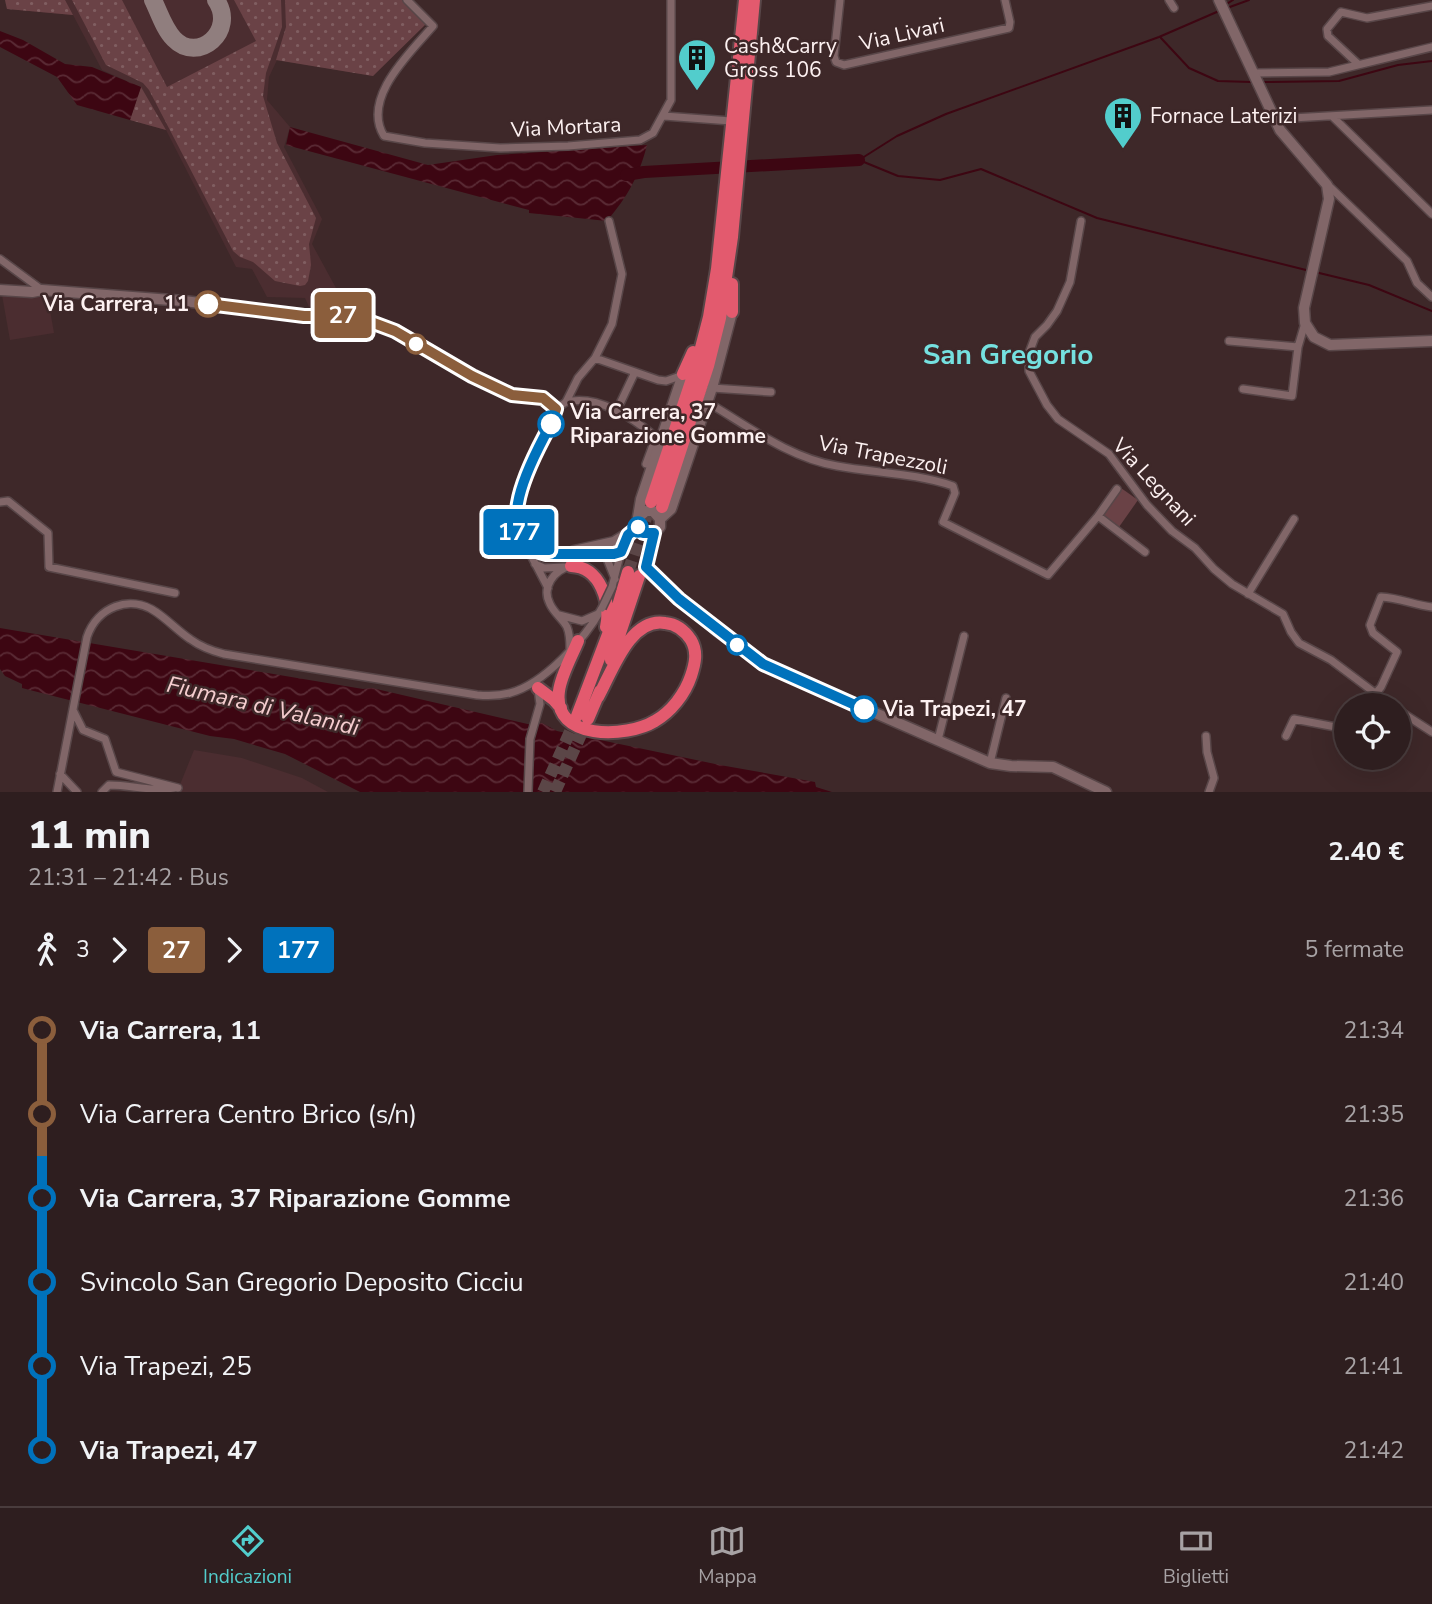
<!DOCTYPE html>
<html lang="it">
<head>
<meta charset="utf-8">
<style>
  :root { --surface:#2e1e1f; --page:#3a2b2c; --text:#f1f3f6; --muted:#a7a2a4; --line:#493c3d; --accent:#52cdcc }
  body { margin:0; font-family:"Nunito Sans",sans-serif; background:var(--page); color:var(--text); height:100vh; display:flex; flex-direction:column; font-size:26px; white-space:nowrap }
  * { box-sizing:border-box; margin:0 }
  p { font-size:23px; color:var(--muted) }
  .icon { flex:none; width:38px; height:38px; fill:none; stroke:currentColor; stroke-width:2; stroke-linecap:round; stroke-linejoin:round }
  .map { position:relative; height:792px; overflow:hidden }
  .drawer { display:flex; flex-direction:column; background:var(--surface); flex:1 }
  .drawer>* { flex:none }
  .badge { padding:0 14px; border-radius:5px; font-size:24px; line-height:46px }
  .tools { position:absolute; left:1334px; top:693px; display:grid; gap:14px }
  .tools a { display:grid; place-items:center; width:77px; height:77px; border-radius:50%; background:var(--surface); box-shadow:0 7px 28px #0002,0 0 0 2px var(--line); font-size:35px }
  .map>.badge { position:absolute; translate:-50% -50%; box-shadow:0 0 0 4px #fff }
  .legs { display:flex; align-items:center; gap:10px; height:77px; padding:0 28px; font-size:23px }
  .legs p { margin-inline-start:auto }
  .overview { display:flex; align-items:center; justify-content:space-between; height:119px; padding:0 28px }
  h1 { font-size:38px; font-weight:800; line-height:52px }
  ul { padding:0 28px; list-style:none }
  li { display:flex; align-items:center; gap:24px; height:84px; font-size:26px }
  li i { display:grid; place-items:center; width:10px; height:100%; margin:0 9px; background:currentColor }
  li i::after { content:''; width:18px; height:18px; margin:-9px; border:5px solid; border-radius:50%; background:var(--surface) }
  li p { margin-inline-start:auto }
  li:first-child i { background:linear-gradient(#0000 50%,currentColor 0) }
  li:last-child i { background:linear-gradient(currentColor 50%,#0000 0) }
  .tab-bar { display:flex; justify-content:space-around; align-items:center; height:98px; border-top:2px solid var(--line); background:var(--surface); font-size:19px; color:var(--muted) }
  .tab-bar a { display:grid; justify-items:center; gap:4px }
  .tab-bar .selected { color:var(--accent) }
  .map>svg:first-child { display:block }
  .built { fill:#4b2d30 }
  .grass { fill:url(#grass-dots) }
  .pitch { fill:#6a4246 }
  .water { fill:url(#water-waves) }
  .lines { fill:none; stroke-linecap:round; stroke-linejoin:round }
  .stream { stroke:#3d0612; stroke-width:2 }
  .river { stroke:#3d0612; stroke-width:12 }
  .taxiway { stroke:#907e7e; stroke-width:18 }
  .highway-tunnel { stroke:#5b4647; stroke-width:12; stroke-dasharray:12 6; stroke-linecap:butt }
  .street-casing { stroke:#584648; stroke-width:10 }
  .secondary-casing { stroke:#584648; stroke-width:13 }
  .highway-casing { stroke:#584648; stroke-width:16 }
  .street { stroke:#816668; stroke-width:7 }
  .secondary { stroke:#816668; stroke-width:10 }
  .highway { stroke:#e35a6e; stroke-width:12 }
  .street-bridge-casing { stroke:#584648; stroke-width:10; stroke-linecap:butt }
  .street-bridge { stroke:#816668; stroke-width:7 }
  .line-1-casing { stroke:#fff; stroke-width:16 }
  .line-2-casing { stroke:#fff; stroke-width:16 }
  .line-1 { stroke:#8b5e3c; stroke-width:10 }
  .line-2 { stroke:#0072bc; stroke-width:10 }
  .stop-1-dot { fill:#fff; stroke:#8b5e3c; stroke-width:3.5 }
  .stop-2-dot { fill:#fff; stroke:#0072bc; stroke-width:3.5 }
  .labels { text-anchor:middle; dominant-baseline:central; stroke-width:5; stroke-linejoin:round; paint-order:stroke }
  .street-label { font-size:21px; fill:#fdf1f1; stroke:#3e2829 }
  .poi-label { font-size:21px; fill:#fdf1f1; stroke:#3e2829; text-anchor:start }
  .stop-label { font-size:21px; font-weight:bold; fill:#fdf1f1; stroke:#3e2829; text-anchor:start }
  .water-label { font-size:23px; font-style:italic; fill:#f5cdcf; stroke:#3e2829 }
  .district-label { font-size:28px; font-weight:bold; fill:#75e1e0; stroke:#3e2829 }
</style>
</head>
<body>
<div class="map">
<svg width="1432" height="792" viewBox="0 0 1432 792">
  <defs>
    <pattern id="grass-dots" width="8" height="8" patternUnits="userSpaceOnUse" patternTransform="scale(1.75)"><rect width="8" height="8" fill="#6a4246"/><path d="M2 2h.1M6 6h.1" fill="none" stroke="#805e61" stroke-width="1.8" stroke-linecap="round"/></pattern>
    <pattern id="water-waves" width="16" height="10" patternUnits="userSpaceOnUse" patternTransform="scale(1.75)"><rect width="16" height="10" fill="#3d0612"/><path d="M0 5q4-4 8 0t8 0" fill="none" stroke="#5a2b35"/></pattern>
  </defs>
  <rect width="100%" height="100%" fill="#3e2829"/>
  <path class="built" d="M5 0H402L389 59 373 76 277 60 269 77 267 100 290 127 284 147 322 219 312 244 348 310 323 312 319 304 309 307 305 298 267 297 252 269 236 267 166 130 130 120 140 87 102 70 73 15 7 9Z
    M44 292 47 293 54 333 10 340 2 295 7 293 17 296 35 294 38 297Z
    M194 750 242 758 302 778 328 792H177Z"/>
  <path class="grass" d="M5 0H65L73 15 7 9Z
    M72 0H122L167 87 256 41 234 0H281L282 27 266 73 263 96 277 143 316 218 309 244 311 265 308 281 305 285 300 286 275 281 253 262 240 257 233 251 149 90 143 83 106 65Z
    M285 0H402L426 24 373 76 276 60 286 27Z
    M141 87 166 130 130 120Z"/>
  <path class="pitch" d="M1121 488 1138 500 1119 527 1102 514Z"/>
  <path class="water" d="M0 31 23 40 65 64 92 67 141 87 130 120 77 105 57 77 0 47Z
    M290 127 428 165 497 155 647 145C639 176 628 196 607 221L529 213V210L286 145Z
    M0 628 363 689 372 688 532 725 542 723 557 731 720 765 815 782 816 787 832 792H360L285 754 234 739 210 736 22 688V684L5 676 0 669Z"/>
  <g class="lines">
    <path class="stream" d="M1225 5 1233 0
      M1227 8 1249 0
      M1161 38 1189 68 1218 81 1251 82
      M1264 82 1339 81 1398 65 1432 61
      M859 160 898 176 940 180 981 169 1097 218 1310 271
      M859 160 897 136 946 114 1159 37 1219 11
      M1315 272 1369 285 1432 311"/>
    <path class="river" d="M626 175 644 172 859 160"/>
    <path class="taxiway" d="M153 0C159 12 164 29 174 39 198 64 237 31 216 0"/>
    <path class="highway-tunnel" d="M628 572 651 503
      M543 792 577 716
      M555 792 588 719"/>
    <defs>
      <path id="street" d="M407 0 433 26C410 53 361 98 384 136L425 143 500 148 568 146 640 140 653 133 671 100V0
        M840 0 834 56 836 62 844 65 1009 28 1010 22 1005 0
        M1169 0 1174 8
        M1357 63 1328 36 1327 29 1341 12 1367 18 1432 6
        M1254 73 1329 72 1432 47
        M664 116 731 121
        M1333 117 1432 214
        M1275 119 1432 110
        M1328 185 1407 261 1417 283 1432 297
        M1081 221 1070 282 1057 311 1047 325 1035 337 1029 353V371L1047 405 1058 419 1109 454 1147 505 1172 531 1195 548 1214 569 1232 584 1283 614 1291 632 1299 643 1331 660 1391 705
        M0 259 42 290
        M1229 341 1298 347
        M595 358 658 380 666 381 683 375
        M712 388 771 392
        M1243 389 1292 396 1298 347 1305 323
        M566 402C598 394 633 418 656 437L646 464
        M707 402C748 426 789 458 837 466 875 473 916 473 953 486L955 493 943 522 1048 575 1098 516 1117 489
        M556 409 566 402 578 378 595 358 612 324 622 274 609 221
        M617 410 635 372
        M0 502 8 501 48 533 49 567 175 593
        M1098 516 1145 552
        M524 542 548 588
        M601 554 607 559 615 579
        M535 564 544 568 564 567
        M612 587 621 552
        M1248 594 1294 519
        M559 615 582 621 598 614
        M570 649C570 642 570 634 567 627 563 619 554 613 550 604 541 587 554 570 571 566
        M1366 705 1381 687 1397 652 1373 633 1370 625 1381 597C1400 598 1414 605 1432 607
        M73 710 83 730 105 739 116 772 178 788
        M1398 710 1432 732
        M1206 736 1207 752 1214 778 1209 792
        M1286 736 1294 719 1346 729
        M938 740 964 636
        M990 763 1006 698
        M60 774 77 792
        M57 792 87 637C97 607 130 594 156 612 168 620 178 631 190 639 201 647 212 651 224 654L477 695C488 696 499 696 510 693 544 684 585 639 602 608
        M102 792 109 785C133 785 150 792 174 788
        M528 792 530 739 540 704 538 689"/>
      <path id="secondary" d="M1219 0 1280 130 1327 185 1329 199 1304 308 1305 323 1314 337 1330 345 1432 341
        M0 290 32 292 42 290 184 301 304 316H354L395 331 472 376 512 395 543 398 556 409 555 417C539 445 487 534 539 552 549 556 561 555 572 555 588 555 605 556 621 552
        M638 517 641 499 683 374
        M660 519 653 511H646L638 518V527L643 533H654L660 527V519L671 509 712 388 732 312
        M654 533C653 546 643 557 647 569L717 631 763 664 990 763 1011 766 1053 767 1106 792
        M574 551 614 542 638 527"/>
      <path id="highway" d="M732 312V284
        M683 374 693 352
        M651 502 696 367 709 317 717 269 745 0
        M662 507 708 366 720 318 732 237 754 0
        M571 566C601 567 611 603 606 627
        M578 641C572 656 561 675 559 691 552 741 627 738 655 721 671 712 685 694 691 676 695 664 698 652 691 640 685 631 676 624 665 623 630 617 612 672 598 697
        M611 660 639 576
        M538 688 554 700 561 708
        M577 716 615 616 628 572
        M588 719 600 691"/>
    </defs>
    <use href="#street" class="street-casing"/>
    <use href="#secondary" class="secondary-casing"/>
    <use href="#highway" class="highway-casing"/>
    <use href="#street" class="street"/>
    <use href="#secondary" class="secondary"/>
    <use href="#highway" class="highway"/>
    <defs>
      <path id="street-bridge" d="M602 608 612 587"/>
    </defs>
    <use href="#street-bridge" class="street-bridge-casing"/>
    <use href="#street-bridge" class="street-bridge"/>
  </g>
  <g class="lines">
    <defs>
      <path id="line-1" d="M208 304 304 316H355L395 331 472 376 512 395 543 398 556 409 551 424"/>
      <path id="line-2" d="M551 424C534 455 486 540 546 554H614L621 552 628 535 638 527 643 533H654L646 567 679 599 763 664 864 709"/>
    </defs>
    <use href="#line-1" class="line-1-casing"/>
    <use href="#line-2" class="line-2-casing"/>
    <use href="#line-1" class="line-1"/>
    <use href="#line-2" class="line-2"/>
  </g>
  <defs>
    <symbol id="building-pin" viewBox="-11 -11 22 30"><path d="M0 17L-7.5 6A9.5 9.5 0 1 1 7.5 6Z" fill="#52cdcc" stroke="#3e2829"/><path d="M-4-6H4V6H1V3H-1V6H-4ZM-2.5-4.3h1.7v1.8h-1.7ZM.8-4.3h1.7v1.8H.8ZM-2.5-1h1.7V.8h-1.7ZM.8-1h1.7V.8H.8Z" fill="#111"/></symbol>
  </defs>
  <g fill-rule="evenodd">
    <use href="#building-pin" x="675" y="36" width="44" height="60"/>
    <use href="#building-pin" x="1101" y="94" width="44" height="60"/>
  </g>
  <g class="stop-1-dot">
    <circle cx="208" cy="304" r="12"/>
    <circle cx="416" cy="344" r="9"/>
  </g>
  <g class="stop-2-dot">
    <circle cx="551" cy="424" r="12"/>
    <circle cx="638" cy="527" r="9"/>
    <circle cx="737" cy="645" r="9"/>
    <circle cx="864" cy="709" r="12"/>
  </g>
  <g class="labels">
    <g class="street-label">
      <text transform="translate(902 34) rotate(-13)">Via Livari</text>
      <text transform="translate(566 127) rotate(-3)">Via Mortara</text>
      <text transform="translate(883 455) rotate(11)">Via Trapezzoli</text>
      <text transform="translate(1154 482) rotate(47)">Via Legnani</text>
    </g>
    <g class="poi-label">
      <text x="724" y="46">Cash&amp;Carry<tspan x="724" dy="24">Gross 106</tspan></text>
      <text x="1150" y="116">Fornace Laterizi</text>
    </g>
    <g class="stop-label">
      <text x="189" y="304" text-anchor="end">Via Carrera, 11</text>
      <text x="570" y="412">Via Carrera, 37<tspan x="570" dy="24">Riparazione Gomme</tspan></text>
      <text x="883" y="709">Via Trapezi, 47</text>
    </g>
    <g class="water-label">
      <text transform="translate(263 706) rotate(13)">Fiumara di Valanidi</text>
    </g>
    <g class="district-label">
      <text x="1008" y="355">San Gregorio</text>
    </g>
  </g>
</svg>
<div class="tools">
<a><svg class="icon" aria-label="locate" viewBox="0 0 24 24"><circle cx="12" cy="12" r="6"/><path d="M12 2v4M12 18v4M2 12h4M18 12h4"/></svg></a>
</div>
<b class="badge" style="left:343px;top:315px;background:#8b5e3c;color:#fff">27</b>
<b class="badge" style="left:519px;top:532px;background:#0072bc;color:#fff">177</b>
</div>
<section class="drawer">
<div class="overview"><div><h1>11 min</h1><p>21:31 – 21:42 · Bus</p></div><b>2.40 €</b></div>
<div class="legs"><svg class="icon" aria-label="walk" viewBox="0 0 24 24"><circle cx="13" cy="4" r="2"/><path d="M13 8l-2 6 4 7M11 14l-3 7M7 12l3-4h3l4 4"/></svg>3<svg class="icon" aria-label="forward" viewBox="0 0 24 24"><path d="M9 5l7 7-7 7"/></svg><b class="badge" style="background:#8b5e3c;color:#fff">27</b><svg class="icon" aria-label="forward" viewBox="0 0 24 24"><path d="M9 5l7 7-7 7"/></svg><b class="badge" style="background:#0072bc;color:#fff">177</b><p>5 fermate</p></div>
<ul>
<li><i style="color:#8b5e3c"></i><b>Via Carrera, 11</b><p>21:34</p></li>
<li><i style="color:#8b5e3c"></i><span>Via Carrera Centro Brico (s/n)</span><p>21:35</p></li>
<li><i style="color:#0072bc"></i><b>Via Carrera, 37 Riparazione Gomme</b><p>21:36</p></li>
<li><i style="color:#0072bc"></i><span>Svincolo San Gregorio Deposito Cicciu</span><p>21:40</p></li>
<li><i style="color:#0072bc"></i><span>Via Trapezi, 25</span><p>21:41</p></li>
<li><i style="color:#0072bc"></i><b>Via Trapezi, 47</b><p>21:42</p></li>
</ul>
</section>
<nav class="tab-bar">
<a class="selected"><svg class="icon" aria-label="directions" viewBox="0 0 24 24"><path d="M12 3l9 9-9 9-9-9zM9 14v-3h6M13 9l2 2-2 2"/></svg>Indicazioni</a>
<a><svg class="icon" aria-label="map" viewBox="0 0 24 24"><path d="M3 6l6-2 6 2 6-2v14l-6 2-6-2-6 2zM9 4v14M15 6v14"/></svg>Mappa</a>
<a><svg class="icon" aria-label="tickets" viewBox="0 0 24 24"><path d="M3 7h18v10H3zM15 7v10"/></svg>Biglietti</a>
</nav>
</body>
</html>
